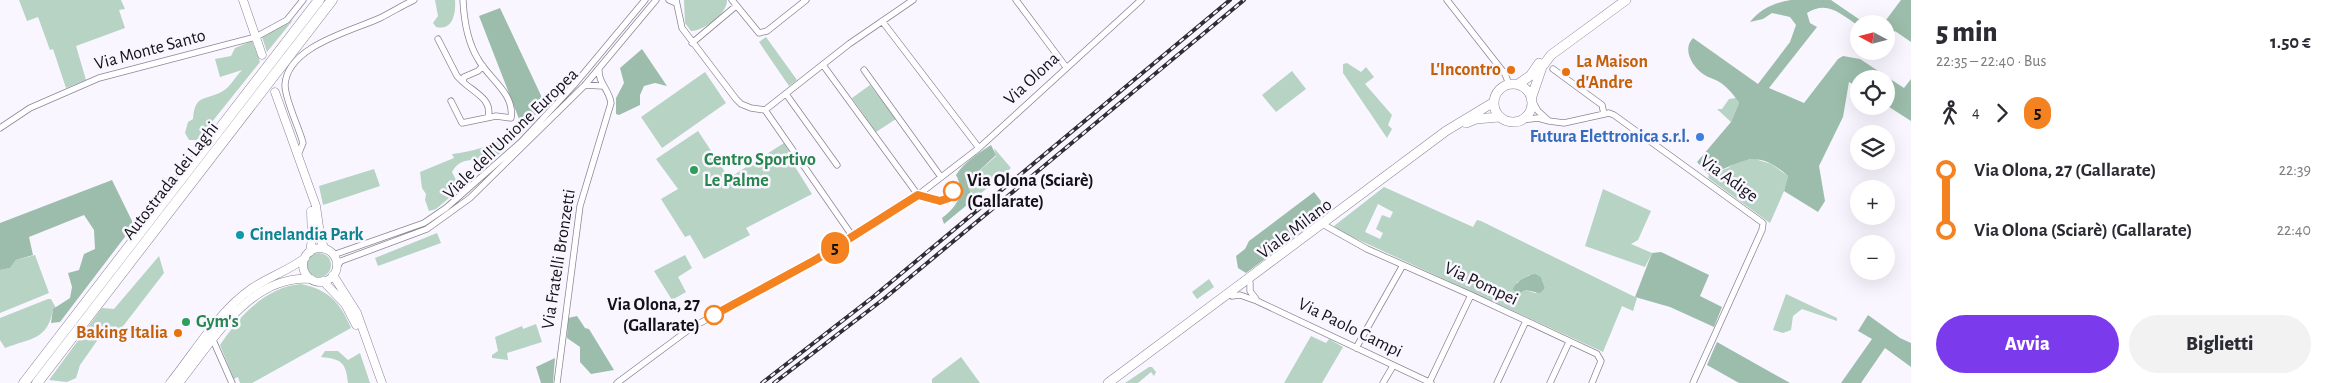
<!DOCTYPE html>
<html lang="it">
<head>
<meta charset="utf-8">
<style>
  :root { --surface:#fff; --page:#f2f2f3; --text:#2b2b33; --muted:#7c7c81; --accent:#7c3aed }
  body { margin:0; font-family:"Alegreya Sans",sans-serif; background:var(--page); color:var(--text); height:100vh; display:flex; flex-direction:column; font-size:19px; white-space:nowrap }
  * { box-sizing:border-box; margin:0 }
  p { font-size:16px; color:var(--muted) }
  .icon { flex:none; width:28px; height:28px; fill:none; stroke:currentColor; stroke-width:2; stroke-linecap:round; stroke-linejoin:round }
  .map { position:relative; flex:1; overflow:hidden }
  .details { display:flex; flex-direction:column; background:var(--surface); width:425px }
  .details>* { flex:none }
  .badge { padding:0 10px; border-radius:16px; font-size:18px; line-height:32px }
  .needle { width:32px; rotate:277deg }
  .buttons { position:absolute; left:1850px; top:15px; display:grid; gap:10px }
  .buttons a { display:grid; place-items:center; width:45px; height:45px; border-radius:50%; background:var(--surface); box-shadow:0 5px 20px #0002; font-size:25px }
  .map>.badge { position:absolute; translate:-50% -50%; box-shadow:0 0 0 2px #fff }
  .legs { display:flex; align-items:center; gap:8px; height:55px; padding:0 25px; font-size:16px }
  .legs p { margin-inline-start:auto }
  .summary { display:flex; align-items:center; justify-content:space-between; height:85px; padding:0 25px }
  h1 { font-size:28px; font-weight:800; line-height:38px }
  .button { display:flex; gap:10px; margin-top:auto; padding:10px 25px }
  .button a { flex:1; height:58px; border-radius:30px; background:var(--accent); color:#fff; font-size:20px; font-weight:800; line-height:58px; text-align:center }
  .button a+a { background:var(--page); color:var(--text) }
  ul { padding:0 25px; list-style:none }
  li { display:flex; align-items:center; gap:18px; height:60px; font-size:19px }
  li i { display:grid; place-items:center; width:8px; height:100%; margin:0 6px; background:currentColor }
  li i::after { content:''; width:12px; height:12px; margin:-6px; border:4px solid; border-radius:50%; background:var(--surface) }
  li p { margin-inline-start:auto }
  li:first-child i { background:linear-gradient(#0000 50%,currentColor 0) }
  li:last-child i { background:linear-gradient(currentColor 50%,#0000 0) }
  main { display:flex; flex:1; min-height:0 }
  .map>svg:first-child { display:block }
  .green { fill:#b6d3c3; fill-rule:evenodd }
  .forest { fill:#9cbdab }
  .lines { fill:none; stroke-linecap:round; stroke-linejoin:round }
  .street-casing { stroke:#8c8598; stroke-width:7 }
  .secondary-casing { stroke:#8c8598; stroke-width:9 }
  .primary-casing { stroke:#8c8598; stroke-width:10 }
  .highway-casing { stroke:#8c8598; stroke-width:11 }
  .street { stroke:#fff; stroke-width:5.5 }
  .secondary { stroke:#fff; stroke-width:8 }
  .primary { stroke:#fff; stroke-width:9 }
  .highway { stroke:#fff; stroke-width:10 }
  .rail-casing { stroke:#302d34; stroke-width:4 }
  .rail { stroke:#f9f6ff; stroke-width:2; stroke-dasharray:5.5; stroke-linecap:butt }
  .line-1-casing { stroke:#fff; stroke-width:11 }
  .line-1 { stroke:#f58220; stroke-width:8 }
  .food-dot { fill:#e8710a; stroke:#f9f6ff; stroke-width:2 }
  .shop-dot { fill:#3f7fe0; stroke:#f9f6ff; stroke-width:2 }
  .leisure-dot { fill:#2e9e5b; stroke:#f9f6ff; stroke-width:2 }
  .stop-1-dot { fill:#fff; stroke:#f58220; stroke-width:2.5 }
  .culture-dot { fill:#0f9aa8; stroke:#f9f6ff; stroke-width:2 }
  .labels { text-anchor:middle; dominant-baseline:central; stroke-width:5; stroke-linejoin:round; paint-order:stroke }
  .street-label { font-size:18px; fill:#141118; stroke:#f9f6ff }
  .food-label { font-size:18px; font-weight:bold; fill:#c56008; stroke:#f9f6ff; text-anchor:end }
  .shop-label { font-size:18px; font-weight:bold; fill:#366cbe; stroke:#f9f6ff; text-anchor:end }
  .leisure-label { font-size:18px; font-weight:bold; fill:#27864d; stroke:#f9f6ff; text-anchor:start }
  .stop-label { font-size:18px; font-weight:bold; fill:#141118; stroke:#f9f6ff; text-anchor:start }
  .culture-label { font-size:18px; font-weight:bold; fill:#0d838f; stroke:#f9f6ff; text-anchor:start }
</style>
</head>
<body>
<main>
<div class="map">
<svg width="1911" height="383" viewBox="0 0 1911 383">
  <rect width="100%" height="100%" fill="#f9f6ff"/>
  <path class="green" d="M19 0H121L125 9 119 10 125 28 76 46 86 80 66 88 53 49 50 50 38 17 27 21Z
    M435 0H455C456 13 453 31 436 27L433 23 438 16Z
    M684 0H727C728 13 704 31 691 31L685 23Z
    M293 20 267 52 262 37Z
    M766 37 797 80 789 86 759 42Z
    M252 41 260 62 199 138 196 140H189L185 133 188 122 193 119C195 93 206 101 223 91 230 87 236 76 242 70L220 77 215 59 231 56 235 48Z
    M1347 63 1361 72 1366 67 1374 77 1365 84 1392 115 1388 125 1392 129 1387 138 1343 73V64Z
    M1292 71 1306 89 1276 112 1262 95Z
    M705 72 726 103 662 148 641 117Z
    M870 85 896 119 876 132 852 98Z
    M1736 98 1739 103 1731 122 1717 109H1722L1729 99Z
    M520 127 521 132 485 168 480 169V160C466 160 459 160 452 172L456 180 468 182 436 209 429 211 425 200 426 194 422 188 420 172 454 158 452 154C477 151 501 143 520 127Z
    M698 131 729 178 784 143 789 151 787 154 812 194 746 228 750 235 704 259 690 235 685 237 661 199 678 189 656 159Z
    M994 148 1011 168 973 200 967 182 996 156Z
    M1755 159 1771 164 1788 176 1784 191 1770 223 1708 178 1709 175 1728 168 1738 161Z
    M374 169 380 186 323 205 319 186Z
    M1384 187 1473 227 1477 220 1481 221 1637 298 1633 311 1622 306 1603 352 1337 230 1334 226ZM1378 204 1393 212 1390 218 1382 215 1376 229 1383 233 1380 239 1365 232ZM1529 275 1541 277 1545 288 1535 293 1525 290 1516 283Z
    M1603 189 1651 211 1638 240 1631 244 1652 253 1645 267 1585 246Z
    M437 233 441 243 378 266 375 258Z
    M307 265a12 12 0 1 1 24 0a12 12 0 1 1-24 0Z
    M35 255 49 293 0 313V270L10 268 16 260Z
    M685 255 692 268 678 277 686 292 672 300 654 271Z
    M159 256 164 273 117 334 104 331 80 365 76 378 67 382 49 380 102 308 114 309Z
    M1209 279 1214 287 1197 299 1192 292Z
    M301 284C329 290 340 302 351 328L252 383H240L238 377 234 379 220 345C239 317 265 287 301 284Z
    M1786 294 1837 318V321L1802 309 1793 316 1791 330 1783 333 1773 330Z
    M48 299H51L56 308 53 309C48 340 31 338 5 348L0 340V318Z
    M536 324 542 342 507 353 508 360 492 358V355L498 351 495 337 522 326 523 329Z
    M1311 336 1326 343 1329 339 1343 347 1322 383H1284Z
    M325 351H338L348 360 360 353 370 383H348C346 362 341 359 321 357Z
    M961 357 980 383H932V379Z
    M1149 367H1152L1156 372 1154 376 1151 372 1138 383H1125Z"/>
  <path class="forest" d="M1791 0H1831L1866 24H1859V26C1840 14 1828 0 1807 13L1810 23 1817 27 1769 88 1804 103 1838 59 1843 56 1860 59 1904 88 1911 79V121L1886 105V79H1859V88L1849 82 1843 117 1819 166 1825 201 1818 212 1784 191 1788 176C1755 147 1743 162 1709 175L1697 162 1731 122 1739 103C1735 96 1728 88 1721 83 1716 79 1708 78 1703 74 1692 66 1682 49 1693 38L1758 84 1790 42 1796 25 1790 17 1772 13 1763 19 1750 22C1761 8 1774 3 1791 0Z
    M1901 0H1911V42L1895 31 1886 43V24H1883Z
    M500 8 545 104 521 132 519 119 479 16Z
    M642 49 667 86 655 83 644 86 640 95V105L619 115 616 114V98L624 83 620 68Z
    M991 145 996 155 967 182 973 200 944 224 942 218C957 207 966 193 956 175 964 162 979 153 991 145Z
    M112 180 134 225 60 322 51 323 53 309 70 298 72 287 68 273 79 270 84 254 95 249 94 230 84 215 29 237 33 255 16 260 10 268 0 270V223Z
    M1314 192 1321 201 1320 208H1327L1326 214 1246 273 1238 268 1236 256 1245 249 1249 241Z
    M1661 252 1709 275 1700 296 1722 307 1714 327 1670 307 1635 297 1652 253Z
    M1535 274 1541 277 1545 288 1540 293 1525 290 1519 293 1513 290C1514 282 1528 275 1535 274Z
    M1868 315 1900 338 1911 343V367L1885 348 1861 383H1841L1872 339 1858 331Z
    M577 316 585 328 589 329 614 370 591 374 580 362V347L567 338 568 318Z
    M1717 342 1790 383H1739L1707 365Z
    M555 358 553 383H541L536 367Z"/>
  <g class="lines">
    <defs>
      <path id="street" d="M669 0 676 3
        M676 0 682 28 736 99 741 104 751 108 765 110 853 237
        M732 0 759 33 767 31 806 0
        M1016 0 1066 67
        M1447 0 1505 74 1509 84
        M882 21 979 148
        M438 39 457 76 463 82
        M692 43 736 6
        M823 65 918 195
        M483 66 478 71 464 77 463 82C474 92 493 100 488 117
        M1553 69 1602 105 1604 114
        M864 70 941 177
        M585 85 602 86
        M786 94 837 165
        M451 101 462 123 496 116 511 118C515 93 488 78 478 59 467 41 464 21 463 0
        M765 110 849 44 913 0
        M1522 120 1538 118 1549 121 1538 111 1531 99
        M1549 121 1564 123 1609 113 1614 115 1763 223 1762 230 1693 383
        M0 128 30 108 99 78 256 37 287 20 303 0
        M298 155 303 143C299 127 285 100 285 85 287 46 352 31 380 18 392 12 403 5 414 0
        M1326 226 1367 249 1471 295 1597 354 1601 361 1592 383
        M333 255 424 223 446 208 521 142 574 85 645 0
        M336 268 341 261 427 229 470 198 585 85 656 0
        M1250 283V291L1256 299
        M1232 296 1240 295 1257 301 1431 383
        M213 340 232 383
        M1356 348 1403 265
        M557 383 580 206 611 103C609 89 598 83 599 69
        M617 383 691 328 817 259 918 195 979 148 1141 0
        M1383 383 1393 366
        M1429 383 1471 295
        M1497 383 1526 321
        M1550 383 1569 342"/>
      <path id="secondary" d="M243 0 262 55
        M275 92 316 206 321 241 325 249
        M303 265a17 17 0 1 1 34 0a17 17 0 1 1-34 0Z
        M310 252 312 239 311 211
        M333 275 357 313 382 383
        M323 281 345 304 356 325
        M170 383C195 352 218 312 251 289 268 277 288 271 305 258
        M179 383C212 342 250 274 311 279"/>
      <path id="primary" d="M1518 84 1530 76 1539 63
        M1494 103a19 19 0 1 1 38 0a19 19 0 1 1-38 0Z
        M1531 99 1542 67 1551 55 1626 0
        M1466 123 1476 119 1499 117
        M1108 383 1446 131 1494 102"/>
      <path id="highway" d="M24 383 319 0
        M37 383 332 0"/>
    </defs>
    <use href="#street" class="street-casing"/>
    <use href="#secondary" class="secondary-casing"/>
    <use href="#primary" class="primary-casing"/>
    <use href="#highway" class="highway-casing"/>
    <use href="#street" class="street"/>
    <use href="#secondary" class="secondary"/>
    <use href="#primary" class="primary"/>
    <use href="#highway" class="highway"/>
    <defs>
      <path id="rail" d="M762 383 873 297 1230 0
        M774 383 885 298 1244 0"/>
    </defs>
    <use href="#rail" class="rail-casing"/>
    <use href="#rail" class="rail"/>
  </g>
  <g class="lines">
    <defs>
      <path id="line-1" d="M714 315 817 259 918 195 940 201 949 198 953 191"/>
    </defs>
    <use href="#line-1" class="line-1-casing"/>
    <use href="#line-1" class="line-1"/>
  </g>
  <g class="food-dot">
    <circle cx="1511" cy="70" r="5"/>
    <circle cx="1566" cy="72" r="5"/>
    <circle cx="178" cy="333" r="5"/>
  </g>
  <circle class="shop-dot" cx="1700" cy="137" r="5"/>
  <g class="leisure-dot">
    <circle cx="694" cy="170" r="5"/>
    <circle cx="186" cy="322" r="5"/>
  </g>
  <g class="stop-1-dot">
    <circle cx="953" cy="191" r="9"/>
    <circle cx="714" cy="315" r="9"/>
  </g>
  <circle class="culture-dot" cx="240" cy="235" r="5"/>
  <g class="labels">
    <g class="street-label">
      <text transform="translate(150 50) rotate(-15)">Via Monte Santo</text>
      <text transform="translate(1032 79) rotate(-43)">Via Olona</text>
      <text transform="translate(511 134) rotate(-44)">Viale dell'Unione Europea</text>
      <text transform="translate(1729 179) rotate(36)">Via Adige</text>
      <text transform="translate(171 181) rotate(-52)">Autostrada dei Laghi</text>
      <text transform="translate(1295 229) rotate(-37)">Viale Milano</text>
      <text transform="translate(559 259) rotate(-81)">Via Fratelli Bronzetti</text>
      <text transform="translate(1481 284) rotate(25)">Via Pompei</text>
      <text transform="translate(1350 328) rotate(26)">Via Paolo Campi</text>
    </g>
    <g class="food-label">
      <text x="1576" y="62" text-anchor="start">La Maison<tspan x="1576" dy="21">d'Andre</tspan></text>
      <text x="1501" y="70">L'Incontro</text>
      <text x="168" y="333">Baking Italia</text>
    </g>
    <g class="shop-label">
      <text x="1690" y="137">Futura Elettronica s.r.l.</text>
    </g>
    <g class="leisure-label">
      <text x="704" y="160">Centro Sportivo<tspan x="704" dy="21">Le Palme</tspan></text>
      <text x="196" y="322">Gym's</text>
    </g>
    <g class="stop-label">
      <text x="967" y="181">Via Olona (Sciarè)<tspan x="967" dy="21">(Gallarate)</tspan></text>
      <text x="700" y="305" text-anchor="end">Via Olona, 27<tspan x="700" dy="21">(Gallarate)</tspan></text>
    </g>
    <g class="culture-label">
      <text x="250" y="235">Cinelandia Park</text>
    </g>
  </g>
</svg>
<div class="buttons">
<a><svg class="needle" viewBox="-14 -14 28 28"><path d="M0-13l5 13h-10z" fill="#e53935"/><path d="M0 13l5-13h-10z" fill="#7c7c81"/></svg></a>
<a><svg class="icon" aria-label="locate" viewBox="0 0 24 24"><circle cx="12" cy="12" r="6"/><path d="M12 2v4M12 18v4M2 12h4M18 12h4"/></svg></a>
<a><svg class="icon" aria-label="layers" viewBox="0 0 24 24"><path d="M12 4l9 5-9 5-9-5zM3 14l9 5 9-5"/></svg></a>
<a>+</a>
<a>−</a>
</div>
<b class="badge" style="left:835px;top:248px;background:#f58220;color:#111">5</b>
</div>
<section class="details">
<div class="summary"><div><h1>5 min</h1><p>22:35 – 22:40 · Bus</p></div><b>1.50 €</b></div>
<div class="legs"><svg class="icon" aria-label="walk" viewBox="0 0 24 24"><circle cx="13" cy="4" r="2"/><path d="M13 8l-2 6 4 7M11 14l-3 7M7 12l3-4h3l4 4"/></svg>4<svg class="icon" aria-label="forward" viewBox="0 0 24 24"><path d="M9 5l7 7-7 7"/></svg><b class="badge" style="background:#f58220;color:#111">5</b></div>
<ul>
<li><i style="color:#f58220"></i><b>Via Olona, 27 (Gallarate)</b><p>22:39</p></li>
<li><i style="color:#f58220"></i><b>Via Olona (Sciarè) (Gallarate)</b><p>22:40</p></li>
</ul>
<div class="button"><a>Avvia</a><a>Biglietti</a></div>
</section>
</main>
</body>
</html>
